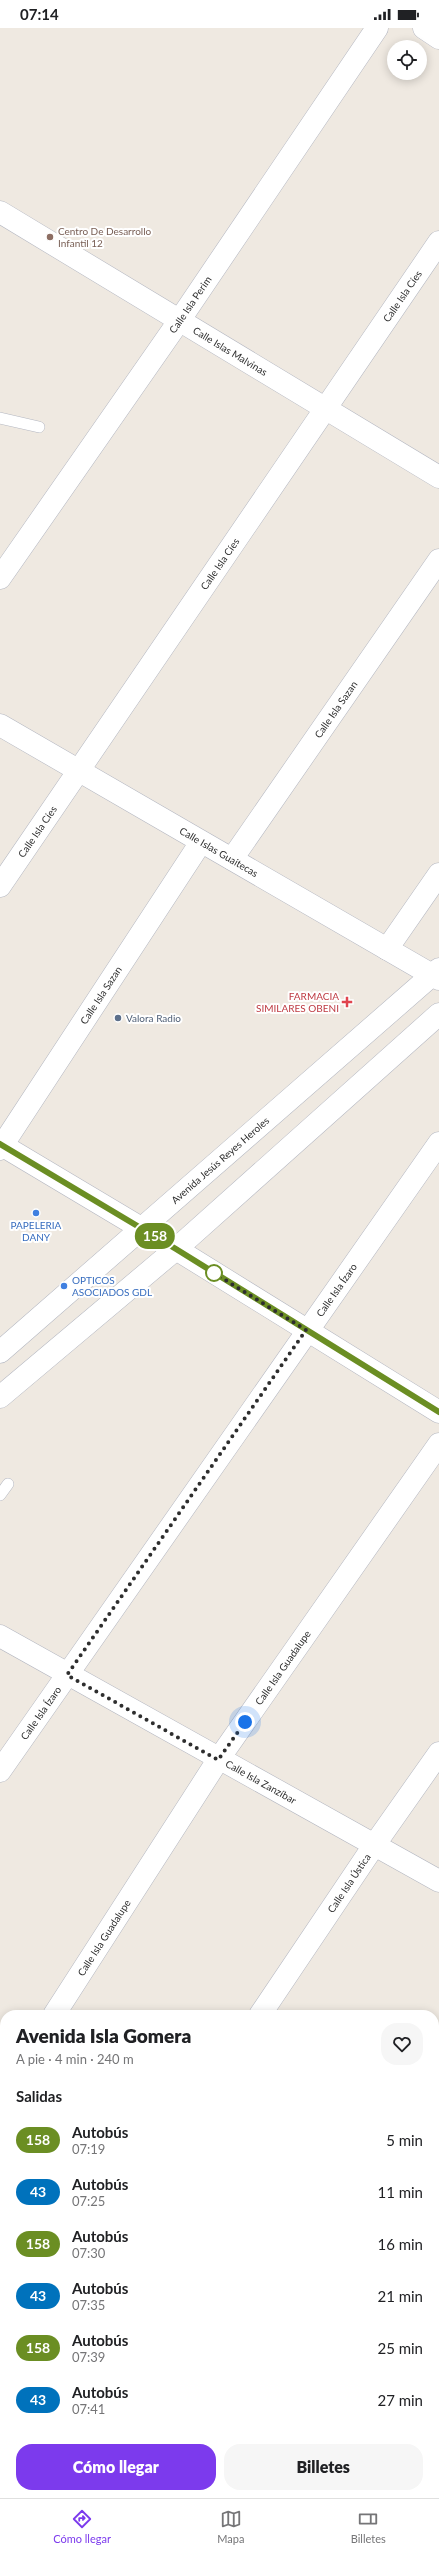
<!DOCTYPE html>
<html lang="es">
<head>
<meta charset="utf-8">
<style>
  :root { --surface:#fff; --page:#f6f6f6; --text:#202124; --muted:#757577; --line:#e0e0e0; --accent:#7c3aed }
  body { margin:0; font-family:Lato,sans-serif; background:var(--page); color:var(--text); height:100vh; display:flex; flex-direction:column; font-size:15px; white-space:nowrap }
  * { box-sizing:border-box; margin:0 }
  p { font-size:13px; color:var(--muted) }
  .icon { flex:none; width:22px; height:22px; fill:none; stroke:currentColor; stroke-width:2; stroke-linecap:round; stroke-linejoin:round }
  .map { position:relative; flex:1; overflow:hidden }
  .details { position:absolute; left:0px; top:1982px; width:439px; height:488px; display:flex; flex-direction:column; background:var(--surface); border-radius:16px 16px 0 0; box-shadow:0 2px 10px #0003 }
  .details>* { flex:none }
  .badge { padding:0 8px; border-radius:13px; font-size:14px; line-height:26px }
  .buttons { position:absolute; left:387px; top:12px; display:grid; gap:8px }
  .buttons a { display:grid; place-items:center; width:40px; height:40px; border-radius:50%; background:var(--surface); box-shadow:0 2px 10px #0003; font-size:20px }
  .you { position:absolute; width:20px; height:20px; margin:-10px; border:3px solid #fff; border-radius:50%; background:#1a73e8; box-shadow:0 0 0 6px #1a73e833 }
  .map>.badge { position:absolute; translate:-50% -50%; box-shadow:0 0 0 2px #fff }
  h2 { padding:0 16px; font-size:15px; line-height:36px }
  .round { display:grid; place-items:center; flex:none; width:42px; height:42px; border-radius:16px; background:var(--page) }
  .headline { display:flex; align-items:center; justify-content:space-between; height:68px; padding:0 16px }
  h1 { font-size:19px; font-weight:800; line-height:30px }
  .button { display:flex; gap:8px; margin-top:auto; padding:8px 16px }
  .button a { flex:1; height:46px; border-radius:16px; background:var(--accent); color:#fff; font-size:16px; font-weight:800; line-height:46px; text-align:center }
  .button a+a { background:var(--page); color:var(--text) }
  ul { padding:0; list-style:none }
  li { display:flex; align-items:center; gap:12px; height:52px; padding:0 16px }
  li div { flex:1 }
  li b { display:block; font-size:15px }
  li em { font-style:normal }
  li .badge { min-width:44px; font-weight:700; text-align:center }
  .status { display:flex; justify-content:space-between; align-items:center; height:28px; padding:0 20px; background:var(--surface); direction:ltr }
  .status svg { height:11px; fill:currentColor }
  .menu { display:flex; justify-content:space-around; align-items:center; height:56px; border-top:1px solid var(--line); background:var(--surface); font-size:11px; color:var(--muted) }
  .menu a { display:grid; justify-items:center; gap:2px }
  .menu .selected { color:var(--accent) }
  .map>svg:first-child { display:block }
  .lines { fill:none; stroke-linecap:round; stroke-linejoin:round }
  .lane-casing { stroke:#b4b7c1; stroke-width:12 }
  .street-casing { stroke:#b4b7c1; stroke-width:23 }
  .secondary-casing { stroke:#b4b7c1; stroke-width:23 }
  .lane { stroke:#fff; stroke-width:11 }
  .street { stroke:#fff; stroke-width:22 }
  .secondary { stroke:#fff; stroke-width:22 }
  .line-casing { stroke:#fff; stroke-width:9 }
  .line { stroke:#6b8e23; stroke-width:6 }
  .walk { stroke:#2e2e2e; stroke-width:4; stroke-dasharray:0 7.2 }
  .education-dot { fill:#8d6e63; stroke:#fff; stroke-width:1.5 }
  .health-dot { fill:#e0444e; stroke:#fff; stroke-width:1.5 }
  .service-dot { fill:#5c6f8a; stroke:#fff; stroke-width:1.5 }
  .shop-dot { fill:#3f7fe0; stroke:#fff; stroke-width:1.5 }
  .stop-dot { fill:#fff; stroke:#6b8e23; stroke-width:2 }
  .labels { text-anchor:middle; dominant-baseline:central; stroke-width:4; stroke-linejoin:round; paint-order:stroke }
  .education-label { font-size:10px; fill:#785e54; stroke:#fff; text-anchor:start }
  .street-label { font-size:10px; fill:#2e2e2e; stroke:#fff }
  .health-label { font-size:10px; fill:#be3a42; stroke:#fff; text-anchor:end }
  .service-label { font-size:10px; fill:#4e5e75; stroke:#fff; text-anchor:start }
  .shop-label { font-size:10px; fill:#366cbe; stroke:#fff }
</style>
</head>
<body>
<div class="status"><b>07:14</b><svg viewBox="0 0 49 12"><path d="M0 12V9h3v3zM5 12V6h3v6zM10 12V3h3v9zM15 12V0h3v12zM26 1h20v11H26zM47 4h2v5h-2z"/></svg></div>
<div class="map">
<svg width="439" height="2470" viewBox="0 0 439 2470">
  <rect width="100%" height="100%" fill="#efe9e1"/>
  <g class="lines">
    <defs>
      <path id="lane" d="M0 390 39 399
        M0 1467 8 1456"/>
      <g id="street">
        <path d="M424 0 439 10"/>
        <path id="s1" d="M0 184 439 449"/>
        <path id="s2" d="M0 550 179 293 377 0"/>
        <path id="s3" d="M0 697 439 951"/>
        <path id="s4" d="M232 831 439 532"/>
        <path id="s5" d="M0 858 439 214"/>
        <path d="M387 921 439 846"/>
        <path id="s6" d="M0 1121 201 814"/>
        <path id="s7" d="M0 1608 439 1853"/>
        <path id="s8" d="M0 1743 439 1115"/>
        <path id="s9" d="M54 1987 218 1732 439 1416"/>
        <path id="s10" d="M260 1987 375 1816 439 1725"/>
        <path d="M0 2026 5 2029"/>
        <path d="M434 2041 439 2034"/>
        <path d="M434 2270 439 2273"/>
        <path d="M0 2370 5 2363"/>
        <path d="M434 2410 439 2403"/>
        <path d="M0 2469 1 2470"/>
        <path d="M132 2470 135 2465"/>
        <path d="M395 2470 398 2465"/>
      </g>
      <g id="secondary">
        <path d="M0 1116 176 1221 439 1384"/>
        <path id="s11" d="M0 1324 439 941"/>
        <path d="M0 1369 176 1221 439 986"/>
      </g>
    </defs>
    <use href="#lane" class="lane-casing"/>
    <use href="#street" class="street-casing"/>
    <use href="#secondary" class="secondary-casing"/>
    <use href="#lane" class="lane"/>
    <use href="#street" class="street"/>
    <use href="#secondary" class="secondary"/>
  </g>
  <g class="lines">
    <defs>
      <path id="line" d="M0 1116 176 1221 439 1384"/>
    </defs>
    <use href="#line" class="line-casing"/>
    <use href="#line" class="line"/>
    <path class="walk" d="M214 1245 306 1302 67 1647 218 1732 245 1694"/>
  </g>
  <circle class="education-dot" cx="50" cy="209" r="4"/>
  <path class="health-dot" d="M345 968h4v4h4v4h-4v4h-4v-4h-4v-4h4z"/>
  <circle class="service-dot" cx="118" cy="990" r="4"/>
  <g class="shop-dot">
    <circle cx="36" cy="1185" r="4"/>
    <circle cx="64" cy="1258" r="4"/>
  </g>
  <circle class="stop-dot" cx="214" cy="1245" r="8"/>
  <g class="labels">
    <g class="education-label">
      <text x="58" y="203">Centro De Desarrollo<tspan x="58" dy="12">Infantil 12</tspan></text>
    </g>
    <g class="street-label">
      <text stroke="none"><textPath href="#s5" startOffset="714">Calle Isla Cíes</textPath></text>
      <text stroke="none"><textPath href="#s2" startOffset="333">Calle Isla Perim</textPath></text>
      <text stroke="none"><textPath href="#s1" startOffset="269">Calle Islas Malvinas</textPath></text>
      <text stroke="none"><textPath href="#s5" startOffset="390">Calle Isla Cíes</textPath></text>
      <text stroke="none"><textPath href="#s4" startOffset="182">Calle Isla Sazan</textPath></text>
      <text stroke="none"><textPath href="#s5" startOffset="66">Calle Isla Cíes</textPath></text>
      <text stroke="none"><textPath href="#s3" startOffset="253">Calle Islas Guaitecas</textPath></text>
      <text stroke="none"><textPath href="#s6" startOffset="184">Calle Isla Sazan</textPath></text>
      <text stroke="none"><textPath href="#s11" startOffset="292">Avenida Jesús Reyes Heroles</textPath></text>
      <text stroke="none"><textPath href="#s8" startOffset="587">Calle Isla Ízaro</textPath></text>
      <text stroke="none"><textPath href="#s9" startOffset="416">Calle Isla Guadalupe</textPath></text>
      <text stroke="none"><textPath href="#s8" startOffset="71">Calle Isla Ízaro</textPath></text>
      <text stroke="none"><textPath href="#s7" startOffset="299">Calle Isla Zanzíbar</textPath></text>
      <text stroke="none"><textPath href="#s10" startOffset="159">Calle Isla Ústica</textPath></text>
      <text stroke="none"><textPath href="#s9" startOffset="92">Calle Isla Guadalupe</textPath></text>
    </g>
    <g class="health-label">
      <text x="339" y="968">FARMACIA<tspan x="339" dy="12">SIMILARES OBENI</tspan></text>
    </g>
    <g class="service-label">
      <text x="126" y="990">Valora Radio</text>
    </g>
    <g class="shop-label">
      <text x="36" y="1197">PAPELERIA<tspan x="36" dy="12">DANY</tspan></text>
      <text x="72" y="1252" text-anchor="start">OPTICOS<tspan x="72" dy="12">ASOCIADOS GDL</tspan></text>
    </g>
  </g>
</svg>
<div class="buttons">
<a><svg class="icon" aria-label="locate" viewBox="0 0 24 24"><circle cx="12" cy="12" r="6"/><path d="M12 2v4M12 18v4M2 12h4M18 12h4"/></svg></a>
</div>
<div class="you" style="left:245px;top:1694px"></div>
<b class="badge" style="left:155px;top:1208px;background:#6b8e23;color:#fff">158</b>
<section class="details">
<div class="headline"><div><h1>Avenida Isla Gomera</h1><p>A pie · 4 min · 240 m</p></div><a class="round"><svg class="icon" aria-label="heart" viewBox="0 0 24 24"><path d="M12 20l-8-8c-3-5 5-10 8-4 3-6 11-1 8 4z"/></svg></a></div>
<h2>Salidas</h2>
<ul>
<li><span class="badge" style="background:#6b8e23;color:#fff">158</span><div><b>Autobús</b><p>07:19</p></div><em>5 min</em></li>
<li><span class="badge" style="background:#0072bc;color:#fff">43</span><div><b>Autobús</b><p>07:25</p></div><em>11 min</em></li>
<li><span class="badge" style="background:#6b8e23;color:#fff">158</span><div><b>Autobús</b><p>07:30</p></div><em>16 min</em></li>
<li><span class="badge" style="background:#0072bc;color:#fff">43</span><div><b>Autobús</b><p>07:35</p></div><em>21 min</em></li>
<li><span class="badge" style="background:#6b8e23;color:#fff">158</span><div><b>Autobús</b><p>07:39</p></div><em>25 min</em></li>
<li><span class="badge" style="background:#0072bc;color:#fff">43</span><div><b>Autobús</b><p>07:41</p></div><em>27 min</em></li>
</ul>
<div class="button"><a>Cómo llegar</a><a>Billetes</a></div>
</section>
</div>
<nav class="menu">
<a class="selected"><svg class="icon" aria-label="directions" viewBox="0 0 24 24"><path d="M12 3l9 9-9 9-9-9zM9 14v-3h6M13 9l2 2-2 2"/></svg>Cómo llegar</a>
<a><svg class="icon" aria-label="map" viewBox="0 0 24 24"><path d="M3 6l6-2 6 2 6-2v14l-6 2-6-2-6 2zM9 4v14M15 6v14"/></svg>Mapa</a>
<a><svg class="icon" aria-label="tickets" viewBox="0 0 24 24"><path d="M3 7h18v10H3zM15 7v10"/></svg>Billetes</a>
</nav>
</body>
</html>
